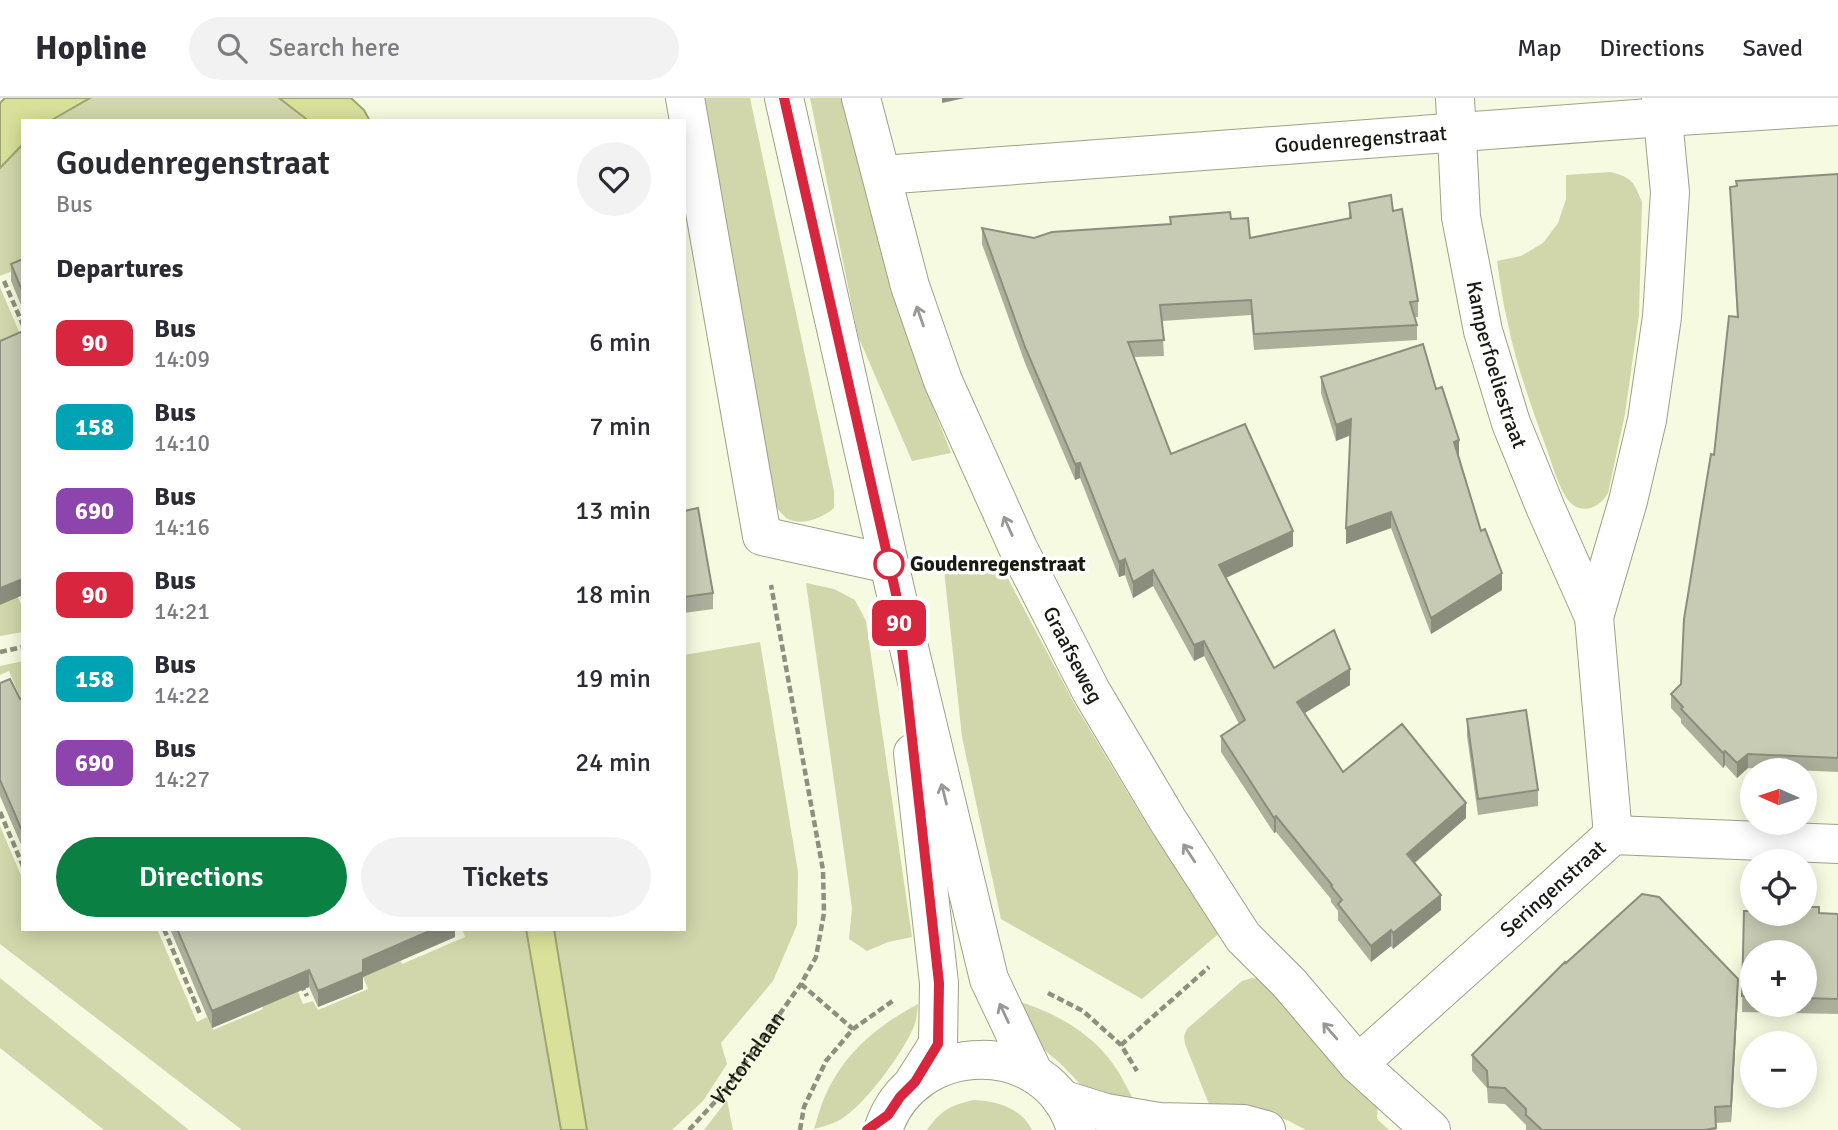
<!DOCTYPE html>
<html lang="en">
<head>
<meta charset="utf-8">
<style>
  :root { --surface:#fff; --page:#f2f2f3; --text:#2b2b33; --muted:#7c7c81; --line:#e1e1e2; --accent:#0b8043 }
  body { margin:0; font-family:Signika,sans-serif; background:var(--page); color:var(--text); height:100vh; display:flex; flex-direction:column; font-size:26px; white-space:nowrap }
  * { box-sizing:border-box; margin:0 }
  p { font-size:23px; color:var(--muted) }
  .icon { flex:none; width:38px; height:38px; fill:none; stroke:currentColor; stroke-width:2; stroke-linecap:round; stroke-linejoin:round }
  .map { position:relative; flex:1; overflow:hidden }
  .panel { position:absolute; left:21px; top:21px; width:665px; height:812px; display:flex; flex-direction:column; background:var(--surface); border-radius:0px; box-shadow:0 4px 18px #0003 }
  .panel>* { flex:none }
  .badge { padding:0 14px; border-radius:10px; font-size:24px; line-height:46px }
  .needle { width:46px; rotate:273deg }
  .buttons { position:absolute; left:1740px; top:660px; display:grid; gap:14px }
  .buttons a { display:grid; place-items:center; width:77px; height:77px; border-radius:50%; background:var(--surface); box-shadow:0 4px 18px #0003; font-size:35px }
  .map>.badge { position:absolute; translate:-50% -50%; box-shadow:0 0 0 4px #fff }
  h2 { padding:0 35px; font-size:26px; line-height:63px }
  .round { display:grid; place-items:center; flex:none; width:74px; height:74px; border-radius:37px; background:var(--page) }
  .summary { display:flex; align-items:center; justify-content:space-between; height:119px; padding:0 35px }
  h1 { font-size:33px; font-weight:600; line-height:52px }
  .action { display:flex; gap:14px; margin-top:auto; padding:14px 35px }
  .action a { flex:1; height:80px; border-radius:42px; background:var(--accent); color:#fff; font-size:28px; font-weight:600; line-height:80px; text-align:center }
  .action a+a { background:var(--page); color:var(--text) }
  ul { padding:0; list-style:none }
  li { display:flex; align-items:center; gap:21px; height:84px; padding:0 35px }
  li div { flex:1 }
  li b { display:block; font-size:26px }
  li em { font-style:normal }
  li .badge { min-width:77px; font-weight:700; text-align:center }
  header { display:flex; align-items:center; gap:42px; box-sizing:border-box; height:98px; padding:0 35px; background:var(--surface); border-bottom:2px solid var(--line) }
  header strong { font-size:33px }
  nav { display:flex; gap:38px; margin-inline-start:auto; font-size:24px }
  .search { width:490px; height:63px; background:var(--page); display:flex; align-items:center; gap:18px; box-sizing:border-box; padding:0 24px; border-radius:38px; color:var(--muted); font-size:26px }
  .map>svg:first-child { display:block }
  .green { fill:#d1d7aa }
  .water { fill:#d9e099; stroke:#9fa570; stroke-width:2 }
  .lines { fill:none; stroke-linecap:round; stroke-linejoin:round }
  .minor-casing { stroke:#9ea189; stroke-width:40 }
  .path { stroke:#8e907e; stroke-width:4.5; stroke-dasharray:7 3.5; stroke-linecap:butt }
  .minor { stroke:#fff; stroke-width:38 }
  .wall { fill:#acaf9a; fill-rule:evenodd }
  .shaded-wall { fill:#8c8e7d }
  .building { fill:#c8cbb3; stroke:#8c8e7d; stroke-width:2 }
  .oneway { stroke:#989894 }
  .line-casing { stroke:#fff; stroke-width:16 }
  .line { stroke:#d7263d; stroke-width:10 }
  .stop-dot { fill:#fff; stroke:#d7263d; stroke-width:3.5 }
  .labels { text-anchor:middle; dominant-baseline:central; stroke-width:7; stroke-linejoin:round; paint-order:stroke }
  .street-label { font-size:21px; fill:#191a11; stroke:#fff }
  .stop-label { font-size:21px; font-weight:bold; fill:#191a11; stroke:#fff; text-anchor:start }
</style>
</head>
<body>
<header>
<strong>Hopline</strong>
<div class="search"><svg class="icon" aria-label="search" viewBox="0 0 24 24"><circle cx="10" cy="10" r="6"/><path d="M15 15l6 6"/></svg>Search here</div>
<nav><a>Map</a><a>Directions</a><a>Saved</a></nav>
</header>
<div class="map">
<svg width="1838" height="1032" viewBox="0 0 1838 1032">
  <rect width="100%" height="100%" fill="#f6fae0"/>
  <path class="green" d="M90 0H279L309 23H50Z
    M703 0H750L834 393V410C822 420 804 428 788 421 784 419 779 412 775 408Z
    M810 0H844L925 289 951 355 912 363 858 238Z
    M23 46V169L0 178V70Z
    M1610 74C1632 79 1634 84 1642 104L1639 217 1625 316 1608 395C1599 412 1577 418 1566 399 1557 385 1552 365 1546 349 1532 310 1516 267 1508 226 1503 206 1500 184 1497 163L1521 158 1543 145 1558 125 1566 101V77Z
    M0 189 23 243 0 302Z
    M0 458 23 511V534L0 538Z
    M997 460 1075 607 1150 732 1222 833 1142 901 1001 821 962 639 944 472Z
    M806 485 834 491 855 502 866 523 912 839 888 844 867 853 849 841 852 810Z
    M760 544 798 774 797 827 773 883 721 945 727 966 703 1003 672 1032H587L554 831H684V557Z
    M23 563V606L9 573 0 577V568Z
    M0 728 23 782V831H157L197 924 207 919 213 932 263 911 230 831H272L303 906 313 903 318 912 368 891 343 831H387L402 866 465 839 462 831H526L561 1032H242L0 846Z
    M0 880 189 1032H104L0 950Z
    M1252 880 1264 882 1378 1001 1377 1021 1389 1032H1306L1287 1022 1245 1009 1209 1006 1185 946 1184 938 1187 931 1242 883Z
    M1017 903C1052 913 1092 935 1113 966 1122 978 1128 992 1135 1005L1103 999 1080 986 1061 966 1042 950Z
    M918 906C917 914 917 921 914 928 904 954 861 1013 836 1024 829 1027 821 1029 814 1031 818 1019 821 1005 827 994 846 953 879 927 918 906Z
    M727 1002 733 1032H704Z
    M974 1002C997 1003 1021 1010 1032 1032H927C941 1012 951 1007 974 1002Z"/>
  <path class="water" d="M5 0H90L50 23H23V46L0 70V5Z
    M279 0H351L364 12 370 23H309Z
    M526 831H554L587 1032H561Z"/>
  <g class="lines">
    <defs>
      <g id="minor">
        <path d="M685 0 762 438 889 466"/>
        <path d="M784 0 896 496 989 881 1034 976"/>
        <path id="s2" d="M861 0 910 188 943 283 1018 450 1091 593 1167 721 1243 839 1290 886 1358 966 1431 1032"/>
        <path id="s3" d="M1455 0 1461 119 1483 233 1511 325 1546 411 1594 519 1613 737"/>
        <path id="s4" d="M882 77 1663 19 1838 8"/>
        <path d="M1594 519 1628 403 1647 322 1662 219 1670 94 1661 0"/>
        <path d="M913 655 939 885 938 946 914 984"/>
        <path id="s5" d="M1358 966 1613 737 1838 746"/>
        <path d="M1061 1001 1106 1015 1159 1024 1244 1026 1266 1032"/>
        <path d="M883 1032C913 939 1050 938 1076 1032"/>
      </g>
    </defs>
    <use href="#minor" class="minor-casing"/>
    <g class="path">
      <path d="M4 183 23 227"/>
      <path d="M0 554 23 549"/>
      <path d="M0 714 23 768"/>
      <path d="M164 831 200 916"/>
      <path d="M301 886 307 898"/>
      <path d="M801 886 853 931"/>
      <path d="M1048 895 1083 913 1121 947 1137 973"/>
      <path d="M1121 947 1209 869"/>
      <path id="s1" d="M689 1032 725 993 801 886 816 859 824 815 823 772 771 487"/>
      <path d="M800 1032 804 1009 826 963 853 931 894 902"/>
    </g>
    <use href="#minor" class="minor"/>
  </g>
  <path class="wall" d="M1838 76V674L1748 670 1737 680 1725 667 1723 670 1681 625V621L1671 610V596L1681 586 1714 357 1737 219 1730 89 1736 88V83Z
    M1349 105 1393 113 1418 203V219H1414L1417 227V242L1254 252 1251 217 1162 223 1164 258 1134 259 1171 356 1293 448 1226 480 1274 570 1350 587 1304 615 1343 674 1466 720 1415 765 1441 812 1393 851 1391 848 1371 864 1338 822V813L1331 804V801L1276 734 1274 735 1221 654V638L1239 626 1204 558 1194 563 1153 488 1133 500 1125 477 1119 479 1080 380 1075 382 1025 265 982 146V130L1034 140 1231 121 1250 140 1349 121Z
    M23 161V212L11 183V166Z
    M1321 279 1459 358 1481 433 1502 492 1431 536 1391 430 1346 446 1351 337 1336 343 1321 295Z
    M684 413 713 495V511L684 515Z
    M0 585 20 601 23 600V751L0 698Z
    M1467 621 1538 692V708L1478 717 1467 638Z
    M1744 813 1838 816V916L1742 914ZM1752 854H1804V906H1752Z
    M170 831H455V839L363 879V891L318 909 309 889 212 930Z
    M1566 865 1738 898 1731 1024 1716 1025V1032H1526V1027L1505 1006 1488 1005 1487 990 1472 973V957Z"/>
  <path class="shaded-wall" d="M942 0H965L942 5Z
    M1351 321V337L1336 343V327Z
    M1459 342V358L1454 360V344Z
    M1080 365V380L1075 382V366Z
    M1391 414V430L1346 446V430Z
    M1293 433V448L1219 483V467Z
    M1125 461V477L1119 479V464Z
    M1153 472V488L1133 500V484Z
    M1502 475V492L1431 536V520Z
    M23 481V497L0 507V490Z
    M1204 543V558L1194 563V547Z
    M1350 571V587L1297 620V604Z
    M1725 653V667L1723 670V655Z
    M1748 656V670L1737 680V665Z
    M1466 705V720L1407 771V756Z
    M1276 718V734L1274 735V720Z
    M1441 797V812L1393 851V835Z
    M434 831H455V839L363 879V891L318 909V893L363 862Z
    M1391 832V848L1371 864V848Z
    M309 872V889L212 930V913Z
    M1738 881V898L1731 1024V1008Z"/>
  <path class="building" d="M1838 76V660L1748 656 1737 665 1725 653 1723 655 1681 611 1683 609 1671 596 1681 586 1684 521 1711 356 1714 357 1729 218 1738 219 1730 89 1737 88 1736 83Z
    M1391 97 1393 113 1402 111 1418 203 1410 204 1417 227 1254 236 1251 202 1160 207 1164 242 1128 244 1171 356 1245 326 1293 433 1219 467 1274 570 1334 532 1350 571 1297 604 1343 674 1402 626 1466 705 1407 756 1441 797 1393 835 1391 832 1371 848 1338 806 1342 802 1331 788 1332 787 1276 718 1274 720 1221 638 1245 622 1204 543 1194 547 1153 472 1133 484 1125 461 1119 464 1080 365 1075 366 1025 249 982 130 1034 140 1052 134 1171 126 1170 119 1230 114 1231 121 1248 120 1250 140 1351 120 1349 105Z
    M23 161V195L11 166Z
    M23 233V481L0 490V243Z
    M1423 246 1436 291 1442 289 1459 342 1454 344 1481 433 1485 431 1502 475 1431 520 1391 414 1346 430 1351 321 1336 327 1321 279Z
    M698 410 713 495 684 499V413Z
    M10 581 20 601 23 600V735L0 682V585Z
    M1526 612 1538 692 1478 701 1467 621Z
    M1642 796 1659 799 1738 881 1731 1008 1715 1009 1716 1030 1704 1032H1542L1526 1017V1011L1505 990 1488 989 1487 973 1472 957 1565 864 1566 865Z
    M1804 809H1819V815L1838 816V901L1804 900V854H1752V899L1742 898 1744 813H1752V816H1804Z
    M177 831H434L363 862V874L318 893 309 872 212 913Z"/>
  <defs><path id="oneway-shaft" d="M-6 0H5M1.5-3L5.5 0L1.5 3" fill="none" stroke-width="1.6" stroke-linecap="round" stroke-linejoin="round" transform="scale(1.75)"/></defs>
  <g class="oneway">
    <use href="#oneway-shaft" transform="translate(920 218) rotate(-109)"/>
    <use href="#oneway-shaft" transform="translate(1008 428) rotate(-114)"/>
    <use href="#oneway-shaft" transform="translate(944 696) rotate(-104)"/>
    <use href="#oneway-shaft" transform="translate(1189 755) rotate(-123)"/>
    <use href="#oneway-shaft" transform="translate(1004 915) rotate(-115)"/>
    <use href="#oneway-shaft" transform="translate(1330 933) rotate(-131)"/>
  </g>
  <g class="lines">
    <defs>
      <path id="line" d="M784 0 896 496 939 885 938 946 915 984 900 999 888 1017 867 1032"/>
    </defs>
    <use href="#line" class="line-casing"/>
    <use href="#line" class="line"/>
  </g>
  <circle class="stop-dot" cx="889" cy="466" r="14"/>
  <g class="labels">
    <g class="street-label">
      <text stroke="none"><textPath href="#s4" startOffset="480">Goudenregenstraat</textPath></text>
      <text stroke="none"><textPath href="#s3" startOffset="271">Kamperfoeliestraat</textPath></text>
      <text stroke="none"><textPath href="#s2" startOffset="598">Graafseweg</textPath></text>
      <text stroke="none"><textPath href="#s5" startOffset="262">Seringenstraat</textPath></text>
      <text stroke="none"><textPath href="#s1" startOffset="93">Victorialaan</textPath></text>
    </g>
    <g class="stop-label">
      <text x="910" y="466">Goudenregenstraat</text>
    </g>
  </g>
</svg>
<div class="buttons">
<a><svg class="needle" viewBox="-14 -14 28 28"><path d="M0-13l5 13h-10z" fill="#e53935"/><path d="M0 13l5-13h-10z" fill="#7c7c81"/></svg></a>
<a><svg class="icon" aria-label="locate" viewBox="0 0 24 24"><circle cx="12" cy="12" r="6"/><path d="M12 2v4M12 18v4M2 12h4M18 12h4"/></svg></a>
<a>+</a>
<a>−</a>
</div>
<b class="badge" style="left:899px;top:525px;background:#d7263d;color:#fff">90</b>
<section class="panel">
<div class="summary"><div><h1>Goudenregenstraat</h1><p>Bus</p></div><a class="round"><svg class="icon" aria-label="heart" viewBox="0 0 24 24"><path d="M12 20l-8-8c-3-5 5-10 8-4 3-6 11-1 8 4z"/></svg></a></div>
<h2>Departures</h2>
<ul>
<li><span class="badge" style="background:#d7263d;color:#fff">90</span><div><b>Bus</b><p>14:09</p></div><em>6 min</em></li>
<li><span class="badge" style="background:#00a3b4;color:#fff">158</span><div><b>Bus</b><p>14:10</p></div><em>7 min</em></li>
<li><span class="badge" style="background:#8e44ad;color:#fff">690</span><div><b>Bus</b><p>14:16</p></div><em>13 min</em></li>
<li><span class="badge" style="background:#d7263d;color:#fff">90</span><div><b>Bus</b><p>14:21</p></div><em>18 min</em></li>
<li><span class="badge" style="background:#00a3b4;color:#fff">158</span><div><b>Bus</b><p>14:22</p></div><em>19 min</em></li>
<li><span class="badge" style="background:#8e44ad;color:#fff">690</span><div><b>Bus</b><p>14:27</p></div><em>24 min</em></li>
</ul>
<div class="action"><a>Directions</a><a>Tickets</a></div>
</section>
</div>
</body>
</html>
